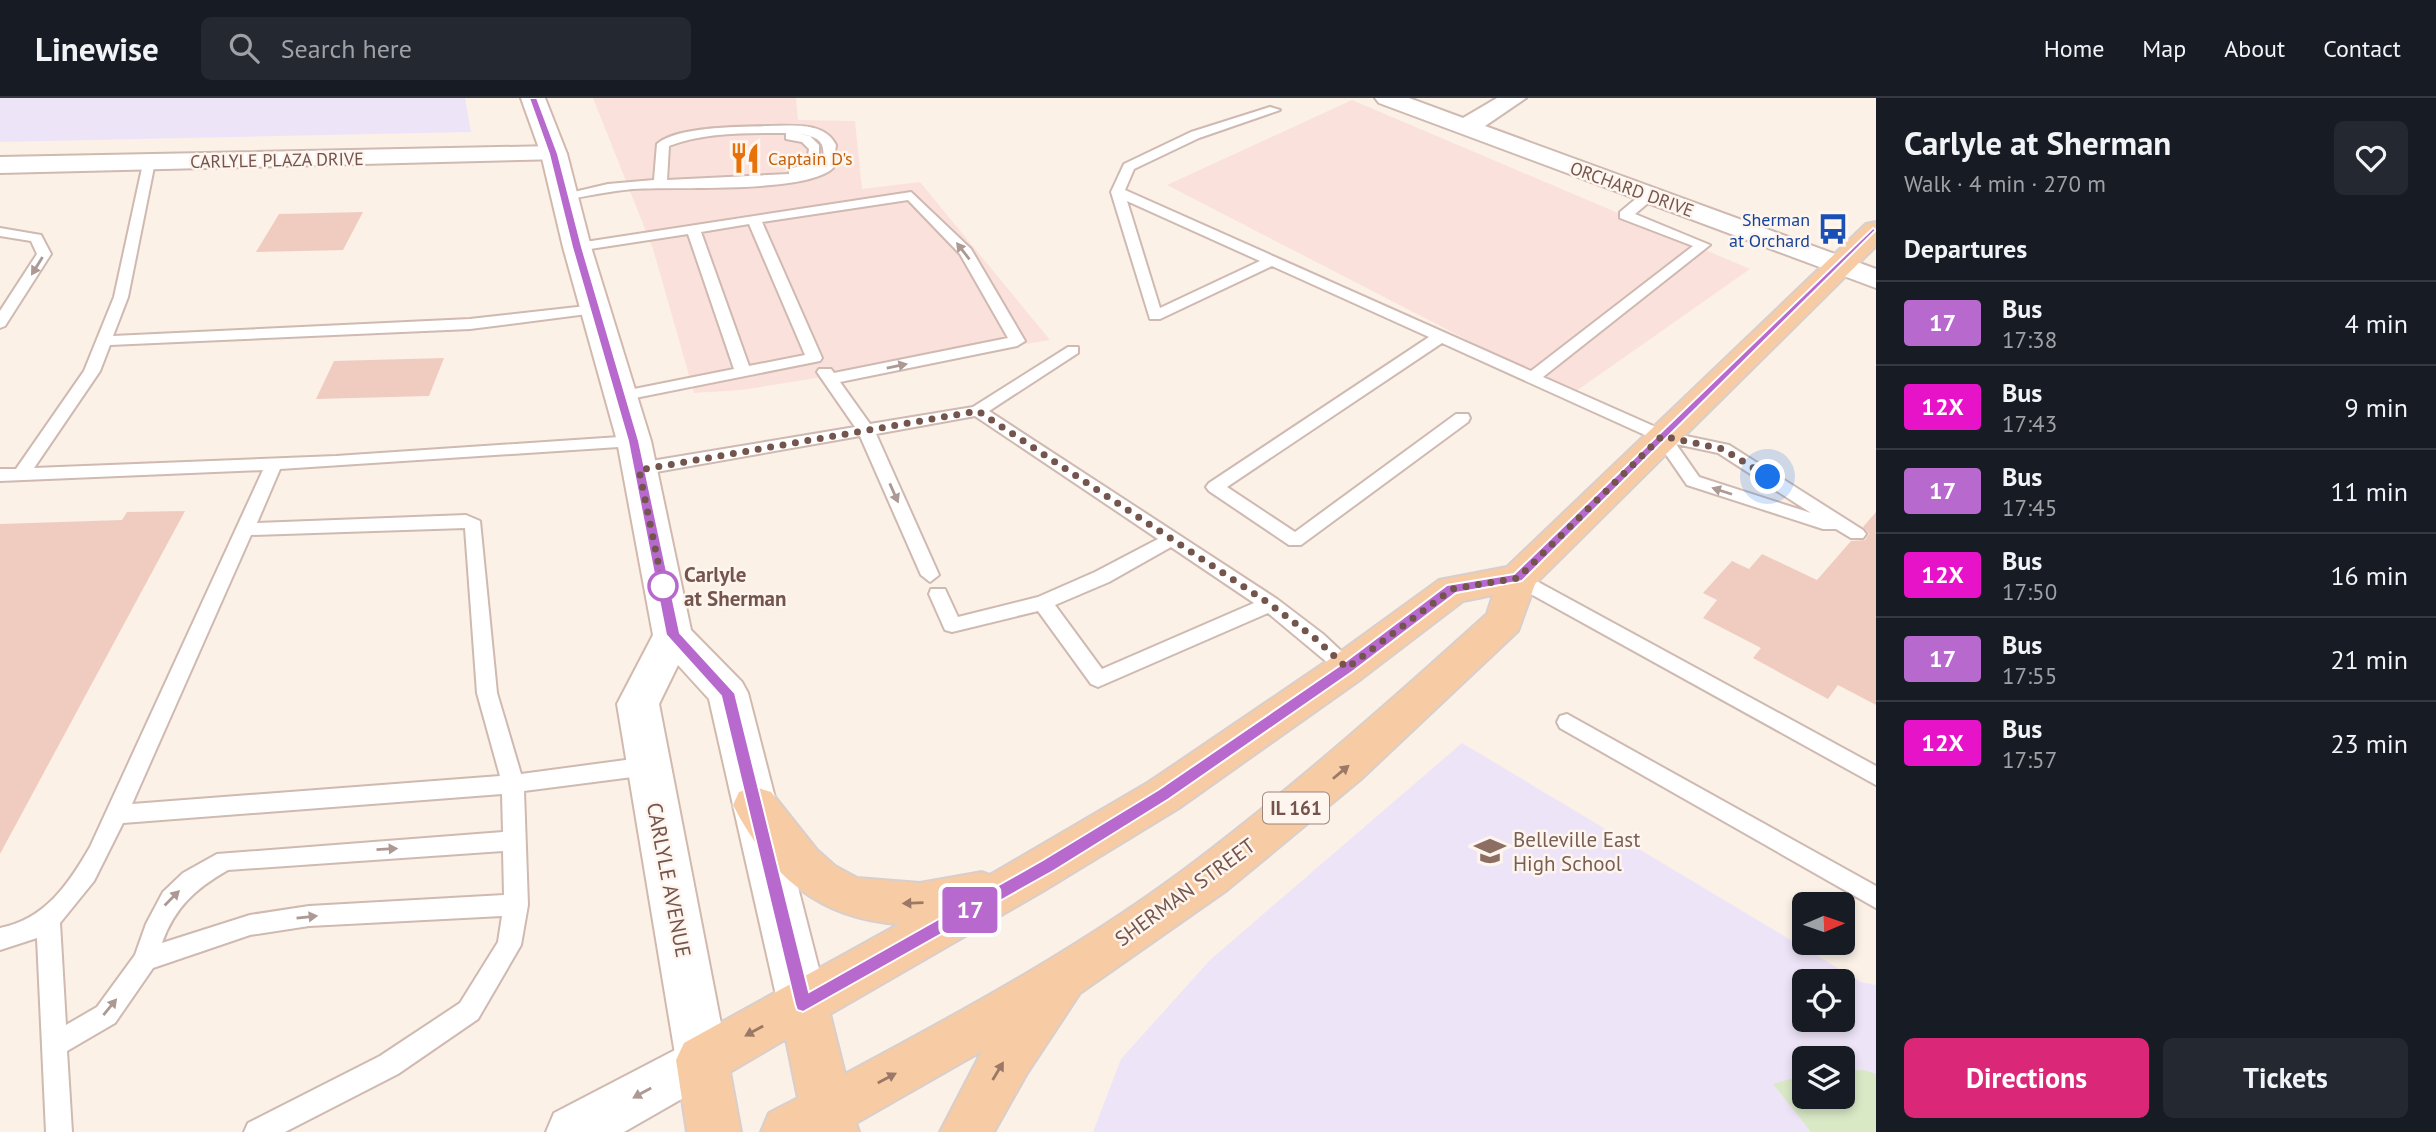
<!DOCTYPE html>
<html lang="en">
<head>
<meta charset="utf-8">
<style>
  :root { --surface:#171b24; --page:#242831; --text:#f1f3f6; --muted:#9ea1a6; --line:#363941; --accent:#db2777 }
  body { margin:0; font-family:"PT Sans",sans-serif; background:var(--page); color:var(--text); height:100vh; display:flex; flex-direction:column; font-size:26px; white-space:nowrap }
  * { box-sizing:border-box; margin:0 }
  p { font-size:23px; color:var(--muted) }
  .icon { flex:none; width:38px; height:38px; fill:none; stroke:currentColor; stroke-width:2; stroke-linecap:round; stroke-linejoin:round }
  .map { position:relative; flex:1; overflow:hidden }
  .sheet { display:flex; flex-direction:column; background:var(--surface); width:560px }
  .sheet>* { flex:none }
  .badge { padding:0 14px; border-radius:5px; font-size:24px; line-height:46px }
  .needle { width:46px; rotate:88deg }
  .tools { position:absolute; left:1792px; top:794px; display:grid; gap:14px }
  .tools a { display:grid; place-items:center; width:63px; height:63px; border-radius:10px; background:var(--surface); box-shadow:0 4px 10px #0003; font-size:35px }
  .you { position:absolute; width:35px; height:35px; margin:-18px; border:5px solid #fff; border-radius:50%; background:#1a73e8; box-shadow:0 0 0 10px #1a73e833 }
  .map>.badge { position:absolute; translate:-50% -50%; box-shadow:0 0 0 4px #fff }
  h2 { padding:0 28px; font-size:26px; line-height:63px }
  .round { display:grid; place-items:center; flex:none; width:74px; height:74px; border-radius:10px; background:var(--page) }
  .overview { display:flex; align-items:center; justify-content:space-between; height:119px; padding:0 28px }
  h1 { font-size:33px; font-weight:600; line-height:52px }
  .action { display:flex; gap:14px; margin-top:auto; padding:14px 28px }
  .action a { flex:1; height:80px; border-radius:10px; background:var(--accent); color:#fff; font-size:28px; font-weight:600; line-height:80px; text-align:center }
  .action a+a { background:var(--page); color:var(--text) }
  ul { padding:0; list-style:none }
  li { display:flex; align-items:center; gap:21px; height:84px; padding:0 28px; border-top:2px solid var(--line) }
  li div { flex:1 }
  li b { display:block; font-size:26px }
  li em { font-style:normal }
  li .badge { min-width:77px; font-weight:700; text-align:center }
  header { display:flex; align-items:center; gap:42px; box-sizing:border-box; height:98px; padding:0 35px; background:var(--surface); border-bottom:2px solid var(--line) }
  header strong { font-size:33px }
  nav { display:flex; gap:38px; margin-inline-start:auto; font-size:24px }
  .search { width:490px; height:63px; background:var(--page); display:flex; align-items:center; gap:18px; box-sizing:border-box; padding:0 24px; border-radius:10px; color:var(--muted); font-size:26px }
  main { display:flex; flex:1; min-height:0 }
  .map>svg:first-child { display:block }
  .commercial { fill:#fbe1dc }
  .education { fill:#eee4f8; fill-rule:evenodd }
  .green { fill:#d9e9c6 }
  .building { fill:#f0ccc0 }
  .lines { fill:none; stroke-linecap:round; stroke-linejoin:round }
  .service-casing { stroke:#cfb9b1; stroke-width:4 }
  .minor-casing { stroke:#cfb9b1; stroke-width:4 }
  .secondary-casing { stroke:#d2b9ae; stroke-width:4 }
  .primary-casing { stroke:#d8cfcd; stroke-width:4 }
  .service { fill:#fff; fill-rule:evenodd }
  .minor { fill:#fff; fill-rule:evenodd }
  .secondary { fill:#fff; fill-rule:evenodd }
  .primary { fill:#f7cba3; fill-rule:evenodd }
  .oneway { fill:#ac9994 }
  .oneway2 { fill:#9b7867 }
  .line { fill:#b869cd; stroke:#fff; stroke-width:2 }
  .walk { stroke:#74554d; stroke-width:7; stroke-dasharray:0 12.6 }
  .stop-dot { fill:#fff; stroke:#b869cd; stroke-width:3.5 }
  .labels { text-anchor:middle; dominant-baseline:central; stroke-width:5; stroke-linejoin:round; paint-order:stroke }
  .far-food-label { font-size:18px; fill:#c56008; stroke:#fef5ee; text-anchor:start }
  .far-street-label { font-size:18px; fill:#74554d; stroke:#fef5ee }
  .far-transit-label { font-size:18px; fill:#164399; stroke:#fef5ee; text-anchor:end }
  .shield { fill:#fef5ee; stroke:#9d857d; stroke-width:2 }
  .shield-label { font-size:19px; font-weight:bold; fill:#74554d }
  .stop-label { font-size:21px; font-weight:bold; fill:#74554d; stroke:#fef5ee; text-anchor:start }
  .education-label { font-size:21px; fill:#785e54; stroke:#fef5ee; text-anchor:start }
  .street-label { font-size:21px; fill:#74554d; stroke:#fef5ee }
</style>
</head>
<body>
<header>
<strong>Linewise</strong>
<div class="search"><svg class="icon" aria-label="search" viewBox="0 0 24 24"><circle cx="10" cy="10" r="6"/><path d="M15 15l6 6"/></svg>Search here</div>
<nav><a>Home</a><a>Map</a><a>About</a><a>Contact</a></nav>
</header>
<main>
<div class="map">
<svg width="1876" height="1034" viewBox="0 0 1876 1034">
  <rect width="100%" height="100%" fill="#fbf1e7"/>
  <path class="commercial" d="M593 0H796L798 22 855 23 862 91 920 84 1050 242 742 292 694 295 653 151Z
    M1352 2 1750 171 1572 296 1167 87Z"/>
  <path class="education" d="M0 0H465L471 34 0 44Z
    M1462 645 1861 884 1876 887V1034H1093L1121 961 1210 862ZM1804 884H1843V922H1804ZM1804 961H1843V999H1804Z"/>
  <path class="green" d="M1864 972 1876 976V1034H1811L1773 986 1804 977V999H1843V973Z"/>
  <path class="building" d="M363 114 343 152 256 154 279 116Z
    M444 260 429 298 316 301 334 263Z
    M185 413 0 756V426L122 422 127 414Z
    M1876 414V607L1838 587 1828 601 1753 560 1761 550 1703 520 1717 502 1703 495 1732 463 1749 471 1762 456 1817 482 1851 443 1865 442 1869 436 1863 429Z"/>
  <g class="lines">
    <defs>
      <path id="service" d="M1270 9 1280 12 1199 40 1134 71 1125 92 1531 273 1693 148 1620 120V114L1644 94H1654V100L1635 116 1710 147 1543 279 1667 334 1729 347 1863 432 1866 436 1863 440H1851L1836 431H1823L1687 387 1656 342 1442 245 1227 389 1295 434 1456 316H1468L1470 320 1468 324 1301 447H1289L1209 393 1206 389 1209 385 1429 239 1272 168 1160 221H1150L1111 94 1124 66 1191 34ZM1127 103 1260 163 1160 210ZM1676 346 1718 355 1811 415 1699 379Z
        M768 28C791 28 824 23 836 47L833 70C806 96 674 88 633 91 610 93 587 98 564 102L557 98 608 86 654 82 657 46C677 28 740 29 768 28ZM786 35V41L802 44 809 51 807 66 789 71V76L667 82 669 48C704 34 749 35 786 35ZM799 36C820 38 828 46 821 68L819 69V47L810 38Z
        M144 61 155 64 128 199 113 238 470 221 595 207 602 211 595 215 470 231 110 247 100 273 34 370 336 358 634 338 642 343 634 348 280 371 257 425 466 417 480 423 497 595 521 676 648 659 656 662 659 668 656 674 648 677 524 693 528 807 521 847 478 921 398 976 285 1034H244L248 1025 380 958 460 905 498 844 502 818 309 828 250 837 153 870 115 925 67 953 72 1034H46L37 840 0 852V830C45 821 68 787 90 749L263 372 0 383V371H16L84 273 114 199ZM465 430 477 595 500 678 132 706 251 437ZM502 696 503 734 217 756 183 775 163 794 146 826 135 857 97 909 66 927 60 825 94 783 123 725ZM503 753 504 797 309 808 250 817 162 845C175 809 195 791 228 772Z
        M911 94 971 151 1025 243 1017 248 840 284 870 326 973 309 1068 249H1078V255L989 313 1277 501 1323 536 1354 565 1357 570 1354 575H1340L1268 515 1098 589 1091 586 1038 513 952 534 945 532 929 496 931 491H945L958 519 1038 499 1095 474 1158 441 975 318 876 336 939 477 930 484 921 477 860 338 639 377 633 375 630 371 633 367 639 365 855 329 817 274 819 271H831L834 275 1008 240 960 156 908 102 762 124 822 260 820 263 620 303 614 301V295L734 271 688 136 577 153 570 149 572 146ZM749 126 805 257 749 268 701 134ZM1171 449 1254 505 1102 571 1055 507 1109 484Z
        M0 130 41 137 51 156 5 228 0 230V213L37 156 31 143 0 138Z
        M1518 473 1876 668V687L1511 485 1509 480Z
        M1567 616 1876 788V810L1560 630 1557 624 1560 618Z"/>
      <path id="minor" d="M1375 0H1409L1463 20 1497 0H1526L1485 28 1876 171V190L1379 5Z
        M554 48 563 51 567 56 563 61 0 75V59Z
        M702 938 720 945 728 962 720 979 624 1034H546L554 1015Z"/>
      <path id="secondary" d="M521 0H545L567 56 591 149 651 343 691 532 742 584 748 595 828 906 821 922 803 929 785 922 778 906 709 601 678 567 659 606 728 962 720 979 702 986 684 979 676 962 617 606 653 537 617 343 563 149 541 56Z"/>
      <path id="primary" d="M1876 124V148L1535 486 1518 533 1360 682 1227 792 1080 895 1026 977 994 1034H940L982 953 856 1025 859 1034H761L769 1015 798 1000 786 941 730 974 741 1034H687L676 962 684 945 899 826C819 821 769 777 733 707L739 694 755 689 771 694 817 752 835 768 857 780 920 785 982 774 990 777 1149 684 1333 559 1439 482 1507 469 1866 126ZM1493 497 1487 516C1393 601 1298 685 1197 762 1088 845 965 912 845 976L830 916 1043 793 1179 710 1361 581 1463 503Z"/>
    </defs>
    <use href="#service" class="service-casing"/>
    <use href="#minor" class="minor-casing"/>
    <use href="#secondary" class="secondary-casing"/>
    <use href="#primary" class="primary-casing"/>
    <use href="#service" class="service"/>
    <use href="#minor" class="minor"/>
    <use href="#secondary" class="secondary"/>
    <use href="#primary" class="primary"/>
  </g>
  <defs><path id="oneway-solid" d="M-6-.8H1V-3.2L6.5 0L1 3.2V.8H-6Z" transform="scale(1.75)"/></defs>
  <g class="oneway">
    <use href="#oneway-solid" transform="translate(963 153) rotate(-128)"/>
    <use href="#oneway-solid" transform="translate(37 168) rotate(122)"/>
    <use href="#oneway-solid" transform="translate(897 268) rotate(-12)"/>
    <use href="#oneway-solid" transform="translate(1722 393) rotate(-162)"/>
    <use href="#oneway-solid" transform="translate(894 395) rotate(66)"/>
    <use href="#oneway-solid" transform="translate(387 751) rotate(-3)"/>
    <use href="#oneway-solid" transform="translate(172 800) rotate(-45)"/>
    <use href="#oneway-solid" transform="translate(307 819) rotate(-6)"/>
    <use href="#oneway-solid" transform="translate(110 909) rotate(-51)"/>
    <use href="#oneway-solid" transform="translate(642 995) rotate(151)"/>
  </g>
  <g class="oneway2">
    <use href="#oneway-solid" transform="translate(1341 674) rotate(-40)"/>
    <use href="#oneway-solid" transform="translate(913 805) rotate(178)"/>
    <use href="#oneway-solid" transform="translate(754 933) rotate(151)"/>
    <use href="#oneway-solid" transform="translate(998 973) rotate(-59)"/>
    <use href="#oneway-solid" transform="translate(887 980) rotate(-28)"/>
  </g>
  <path class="line" d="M529 0H537L558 56 582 149 639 343 680 535 735 595 809 894 1043 762 1158 692 1342 566 1447 487 1514 476 1873 130 1876 132 1522 483 1456 495 1352 574 1169 701 1055 772 803 914 797 912 795 906 721 598 666 537 628 343 572 149 549 56Z"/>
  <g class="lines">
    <path class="walk" d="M663 488 639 372 978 313 1270 506 1316 541 1347 570 1452 491 1518 480 1662 338 1723 351 1768 379"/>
  </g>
  <defs>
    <symbol id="restaurant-bare" viewBox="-9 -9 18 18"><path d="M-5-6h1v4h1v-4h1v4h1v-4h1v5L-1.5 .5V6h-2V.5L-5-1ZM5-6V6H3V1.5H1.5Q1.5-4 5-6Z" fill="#e8710a" stroke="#fef5ee" stroke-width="2.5" paint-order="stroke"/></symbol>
    <symbol id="bus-bare" viewBox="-9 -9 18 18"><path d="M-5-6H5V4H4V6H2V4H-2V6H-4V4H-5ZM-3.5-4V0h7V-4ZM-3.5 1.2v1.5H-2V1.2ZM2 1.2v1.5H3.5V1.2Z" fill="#1a4fb4" stroke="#fef5ee" stroke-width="2.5" paint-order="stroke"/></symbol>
    <symbol id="school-bare" viewBox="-9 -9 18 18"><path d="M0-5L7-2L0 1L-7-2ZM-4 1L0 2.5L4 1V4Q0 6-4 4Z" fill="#8d6e63" stroke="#fef5ee" stroke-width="2.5" paint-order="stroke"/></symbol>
  </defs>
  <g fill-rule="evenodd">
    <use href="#restaurant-bare" x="723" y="38" width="44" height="44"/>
    <use href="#bus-bare" x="1811" y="109" width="44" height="44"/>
    <use href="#school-bare" x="1468" y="731" width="44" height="44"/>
  </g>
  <circle class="stop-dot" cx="663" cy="488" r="14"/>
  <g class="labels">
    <g class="far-food-label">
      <text x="768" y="60">Captain D's</text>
    </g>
    <g class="far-street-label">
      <text transform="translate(277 62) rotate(-1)">CARLYLE PLAZA DRIVE</text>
      <text transform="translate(1632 91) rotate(20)">ORCHARD DRIVE</text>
    </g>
    <g class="far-transit-label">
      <text x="1810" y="121">Sherman<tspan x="1810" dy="21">at Orchard</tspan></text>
    </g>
    <rect class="shield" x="1263" y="694.5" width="66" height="31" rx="5"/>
    <g class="shield-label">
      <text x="1296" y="710">IL 161</text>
    </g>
    <g class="stop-label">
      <text x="684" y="476">Carlyle<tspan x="684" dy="24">at Sherman</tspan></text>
    </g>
    <g class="education-label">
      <text x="1513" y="741">Belleville East<tspan x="1513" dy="24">High School</tspan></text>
    </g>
    <g class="street-label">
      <text transform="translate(669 782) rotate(79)">CARLYLE AVENUE</text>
      <text transform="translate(1185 794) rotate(-36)">SHERMAN STREET</text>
    </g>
  </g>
</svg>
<div class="tools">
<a><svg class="needle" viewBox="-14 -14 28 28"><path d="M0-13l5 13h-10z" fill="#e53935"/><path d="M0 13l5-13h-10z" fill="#9ea1a6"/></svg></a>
<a><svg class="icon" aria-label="locate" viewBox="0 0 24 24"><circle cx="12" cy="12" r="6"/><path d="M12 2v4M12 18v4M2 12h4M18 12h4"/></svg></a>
<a><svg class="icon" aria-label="layers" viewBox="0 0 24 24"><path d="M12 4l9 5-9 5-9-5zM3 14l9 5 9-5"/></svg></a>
</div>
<div class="you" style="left:1768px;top:379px"></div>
<b class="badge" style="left:970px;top:812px;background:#b869cd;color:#fff">17</b>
</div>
<section class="sheet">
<div class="overview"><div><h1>Carlyle at Sherman</h1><p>Walk · 4 min · 270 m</p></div><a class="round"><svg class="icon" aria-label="heart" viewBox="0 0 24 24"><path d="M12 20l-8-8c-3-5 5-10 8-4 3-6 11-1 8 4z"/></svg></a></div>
<h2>Departures</h2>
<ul>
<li><span class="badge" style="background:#b869cd;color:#fff">17</span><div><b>Bus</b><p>17:38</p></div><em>4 min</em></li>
<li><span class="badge" style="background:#e713c9;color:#fff">12X</span><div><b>Bus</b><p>17:43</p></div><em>9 min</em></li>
<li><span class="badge" style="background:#b869cd;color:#fff">17</span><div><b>Bus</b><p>17:45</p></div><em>11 min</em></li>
<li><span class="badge" style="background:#e713c9;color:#fff">12X</span><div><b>Bus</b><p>17:50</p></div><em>16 min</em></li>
<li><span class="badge" style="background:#b869cd;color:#fff">17</span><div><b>Bus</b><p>17:55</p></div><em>21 min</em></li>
<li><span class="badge" style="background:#e713c9;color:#fff">12X</span><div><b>Bus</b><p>17:57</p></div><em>23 min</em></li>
</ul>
<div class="action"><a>Directions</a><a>Tickets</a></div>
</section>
</main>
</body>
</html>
